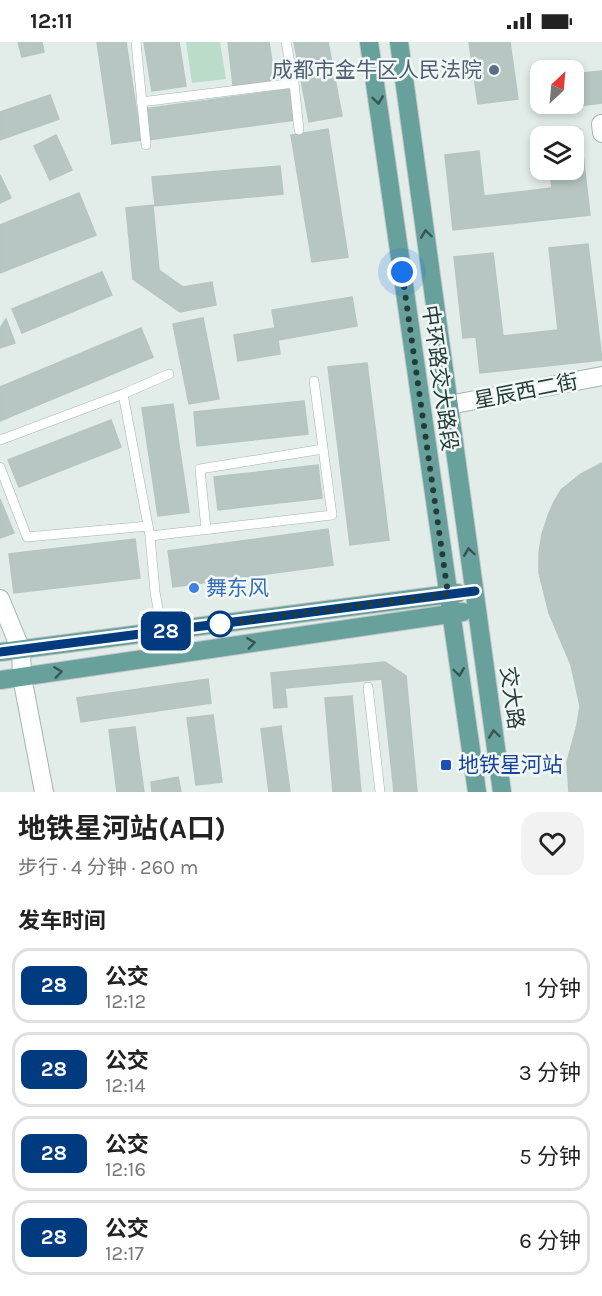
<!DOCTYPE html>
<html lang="zh">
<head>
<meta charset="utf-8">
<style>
  :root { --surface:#fff; --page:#f2f2f2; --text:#222; --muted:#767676; --line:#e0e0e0 }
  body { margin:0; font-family:Karla,"Noto Sans SC",sans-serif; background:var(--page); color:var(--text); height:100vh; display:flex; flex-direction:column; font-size:22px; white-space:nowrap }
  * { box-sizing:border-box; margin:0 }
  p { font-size:20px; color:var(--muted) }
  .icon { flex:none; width:33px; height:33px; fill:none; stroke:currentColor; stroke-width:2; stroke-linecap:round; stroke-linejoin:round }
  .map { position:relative; height:750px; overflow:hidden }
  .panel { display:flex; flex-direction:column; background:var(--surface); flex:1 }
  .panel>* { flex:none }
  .badge { padding:0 12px; border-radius:9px; font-size:21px; line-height:39px }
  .needle { width:39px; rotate:26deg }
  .fabs { position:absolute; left:530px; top:18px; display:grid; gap:12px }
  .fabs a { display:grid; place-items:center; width:54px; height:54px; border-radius:12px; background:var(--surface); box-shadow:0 3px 9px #0003; font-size:30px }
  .you { position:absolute; width:30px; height:30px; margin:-15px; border:4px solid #fff; border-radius:50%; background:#1a73e8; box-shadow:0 0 0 9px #1a73e833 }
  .map>.badge { position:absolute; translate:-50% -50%; box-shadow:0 0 0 3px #fff }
  h2 { padding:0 18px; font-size:22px; line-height:54px }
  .round { display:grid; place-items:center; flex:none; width:63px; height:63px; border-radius:18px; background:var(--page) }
  .summary { display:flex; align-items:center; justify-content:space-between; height:102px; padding:0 18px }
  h1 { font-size:28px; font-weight:700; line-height:45px }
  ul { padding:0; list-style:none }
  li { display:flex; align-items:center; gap:18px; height:75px; margin:0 12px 9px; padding:0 6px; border:3px solid var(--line); border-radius:18px }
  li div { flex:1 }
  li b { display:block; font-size:22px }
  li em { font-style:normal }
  li .badge { min-width:66px; font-weight:700; text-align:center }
  .status { display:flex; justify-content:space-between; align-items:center; height:42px; padding:0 30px; background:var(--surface); direction:ltr }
  .status svg { height:16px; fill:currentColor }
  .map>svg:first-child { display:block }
  .green { fill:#bcdcca }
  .building { fill:#b7c6c2; stroke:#b5c5c1; stroke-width:1.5 }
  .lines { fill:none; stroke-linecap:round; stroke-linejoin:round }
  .service-casing { stroke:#a5b4b1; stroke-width:10 }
  .minor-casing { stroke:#a5b4b1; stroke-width:20 }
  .primary-casing { stroke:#c1c8c8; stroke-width:20 }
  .service { stroke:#fff; stroke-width:9 }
  .minor { stroke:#fff; stroke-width:18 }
  .primary { stroke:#68a09b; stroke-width:18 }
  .oneway { stroke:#345552 }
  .line-casing { stroke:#fff; stroke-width:14 }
  .line { stroke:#003b80; stroke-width:9 }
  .walk { stroke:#233c39; stroke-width:6; stroke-dasharray:0 10.8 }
  .service-dot { fill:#5c6f8a; stroke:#f2f8f6; stroke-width:2 }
  .shop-dot { fill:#3f7fe0; stroke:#f2f8f6; stroke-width:2 }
  .stop-dot { fill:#fff; stroke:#003b80; stroke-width:3 }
  .transit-dot { fill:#1a4fb4; stroke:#f2f8f6; stroke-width:2 }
  .labels { text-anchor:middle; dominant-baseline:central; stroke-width:5; stroke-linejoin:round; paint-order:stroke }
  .service-label { font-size:21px; fill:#4e5e75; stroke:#f2f8f6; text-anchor:end }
  .street-label { font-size:21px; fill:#233c39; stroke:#f2f8f6 }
  .shop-label { font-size:21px; fill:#366cbe; stroke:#f2f8f6; text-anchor:start }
  .transit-label { font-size:21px; fill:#164399; stroke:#f2f8f6; text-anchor:start }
</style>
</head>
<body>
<div class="status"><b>12:11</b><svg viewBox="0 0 49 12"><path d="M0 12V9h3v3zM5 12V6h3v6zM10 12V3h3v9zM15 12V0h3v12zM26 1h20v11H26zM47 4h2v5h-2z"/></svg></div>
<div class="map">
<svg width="602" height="750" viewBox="0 0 602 750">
  <rect width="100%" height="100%" fill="#e2ece9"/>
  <path class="green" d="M186 0H220L226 37 192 41Z"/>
  <path class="building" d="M18 0H42L44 10 22 15Z
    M97 0H126L141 98 112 102Z
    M144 0H179L186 44 152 49Z
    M228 0H269L275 40 233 43Z
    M294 0H328L342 74 309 80Z
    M469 0H510L518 57 478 62Z
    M602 29V61L562 66V62H573V32Z
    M290 47 295 78 148 98 144 67Z
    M50 53 59 77 0 98V70Z
    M328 87 348 215 312 220 291 93Z
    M580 87 590 173 453 188 445 113 479 109 484 154 552 146 550 128H573V94H546V91Z
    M56 93 72 128 50 138 34 104Z
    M280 124 283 152 153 164 159 228 183 245 212 240 216 263 180 270 133 237 126 166 155 163 152 135Z
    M0 133 11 156 0 161Z
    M79 151 96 193 0 231V183Z
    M588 202 602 318 480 331 476 295 463 296 454 215 493 211 503 294 558 288 549 206Z
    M102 230 112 253 22 291 12 267Z
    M352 255 357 284 278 298 280 312 238 319 234 293 275 286 272 268Z
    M203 276 219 357 189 362 173 282Z
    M6 277 15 301 0 306V286Z
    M141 286 153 315 0 379V345Z
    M367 321 389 498 350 503 328 325Z
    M304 359 308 392 197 404 194 370Z
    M173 362 189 470 158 474 142 366Z
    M111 378 121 405 19 445 8 418Z
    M602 421V750H569L567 720 577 683 580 664 571 623 549 571 539 531V511L542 492 549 471 554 460 561 448 581 432Z
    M318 423 322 456 218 468 214 435Z
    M0 457 14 491 0 496Z
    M328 487 333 523 173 545 168 509Z
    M135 497 140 536 14 551 9 512Z
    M385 620 406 634 417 750H394L382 637 285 646 287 665 274 666 271 631Z
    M208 637 211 661 81 680 77 656Z
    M352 654 361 750H333L325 656Z
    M213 673 222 740 196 743 187 676Z
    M281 684 290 750H269L261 687Z
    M135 685 144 750H117L109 688Z
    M178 735 181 750H152L151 740Z"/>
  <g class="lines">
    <defs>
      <path id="service" d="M136 0 146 103
        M286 0 294 41 299 88
        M141 60 294 41
        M123 352 150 494 155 550 162 589
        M0 398 123 352 169 332
        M0 425 27 495 148 484
        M206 487 200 427 323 407
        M150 494 332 473 314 339
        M368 645 380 750"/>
      <path id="minor" d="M602 82H601L602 91
        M449 363 602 334
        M0 557 21 608 22 635 44 750"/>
      <path id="primary" d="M369 0 477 750
        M399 0 502 750
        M0 610 458 551
        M0 638 463 570"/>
    </defs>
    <use href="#service" class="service-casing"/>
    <use href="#minor" class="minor-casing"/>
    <use href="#primary" class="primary-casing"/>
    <use href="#service" class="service"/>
    <use href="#minor" class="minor"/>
    <use href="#primary" class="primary"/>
  </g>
  <defs><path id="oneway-chevron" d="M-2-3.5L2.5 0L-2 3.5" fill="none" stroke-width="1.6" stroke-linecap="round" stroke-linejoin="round" transform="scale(1.5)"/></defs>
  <g class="oneway">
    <use href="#oneway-chevron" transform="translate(378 58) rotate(82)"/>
    <use href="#oneway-chevron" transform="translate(426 192) rotate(-98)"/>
    <use href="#oneway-chevron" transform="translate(469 510) rotate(-98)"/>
    <use href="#oneway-chevron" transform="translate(251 601) rotate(-8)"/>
    <use href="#oneway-chevron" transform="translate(58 630) rotate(-8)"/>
    <use href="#oneway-chevron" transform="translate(459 630) rotate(82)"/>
    <use href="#oneway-chevron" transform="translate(494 692) rotate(-98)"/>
  </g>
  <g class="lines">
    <defs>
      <path id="line" d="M0 610 475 549"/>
    </defs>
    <use href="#line" class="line-casing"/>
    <use href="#line" class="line"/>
    <path class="walk" d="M220 582 448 552 402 230"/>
  </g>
  <circle class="service-dot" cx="494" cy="28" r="6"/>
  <circle class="shop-dot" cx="194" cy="546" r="6"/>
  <circle class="stop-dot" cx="220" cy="582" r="12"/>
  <rect class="transit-dot" x="440" y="717" width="12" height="12" rx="3"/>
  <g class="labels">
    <g class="service-label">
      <text x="482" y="28">成都市金牛区人民法院</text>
    </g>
    <g class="street-label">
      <text transform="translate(440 336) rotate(82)">中环路交大路段</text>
      <text transform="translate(526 349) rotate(-11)">星辰西二街</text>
      <text transform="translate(512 656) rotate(82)">交大路</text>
    </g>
    <g class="shop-label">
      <text x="206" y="546">舞东风</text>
    </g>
    <g class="transit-label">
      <text x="458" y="723">地铁星河站</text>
    </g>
  </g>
</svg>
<div class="fabs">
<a><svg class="needle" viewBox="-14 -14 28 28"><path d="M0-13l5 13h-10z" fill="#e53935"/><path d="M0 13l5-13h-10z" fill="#767676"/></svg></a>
<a><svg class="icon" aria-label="layers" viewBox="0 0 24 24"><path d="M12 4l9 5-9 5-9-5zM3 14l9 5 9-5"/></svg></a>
</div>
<div class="you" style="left:402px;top:230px"></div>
<b class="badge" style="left:166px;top:589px;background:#003b80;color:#fff">28</b>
</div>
<section class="panel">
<div class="summary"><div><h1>地铁星河站(A口)</h1><p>步行 · 4 分钟 · 260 m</p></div><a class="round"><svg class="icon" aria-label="heart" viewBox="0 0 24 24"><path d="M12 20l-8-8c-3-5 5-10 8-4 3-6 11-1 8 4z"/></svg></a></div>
<h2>发车时间</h2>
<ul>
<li><span class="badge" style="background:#003b80;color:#fff">28</span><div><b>公交</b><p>12:12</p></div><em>1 分钟</em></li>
<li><span class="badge" style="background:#003b80;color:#fff">28</span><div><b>公交</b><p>12:14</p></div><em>3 分钟</em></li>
<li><span class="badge" style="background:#003b80;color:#fff">28</span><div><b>公交</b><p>12:16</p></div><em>5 分钟</em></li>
<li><span class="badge" style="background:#003b80;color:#fff">28</span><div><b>公交</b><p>12:17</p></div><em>6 分钟</em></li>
</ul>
</section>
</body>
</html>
